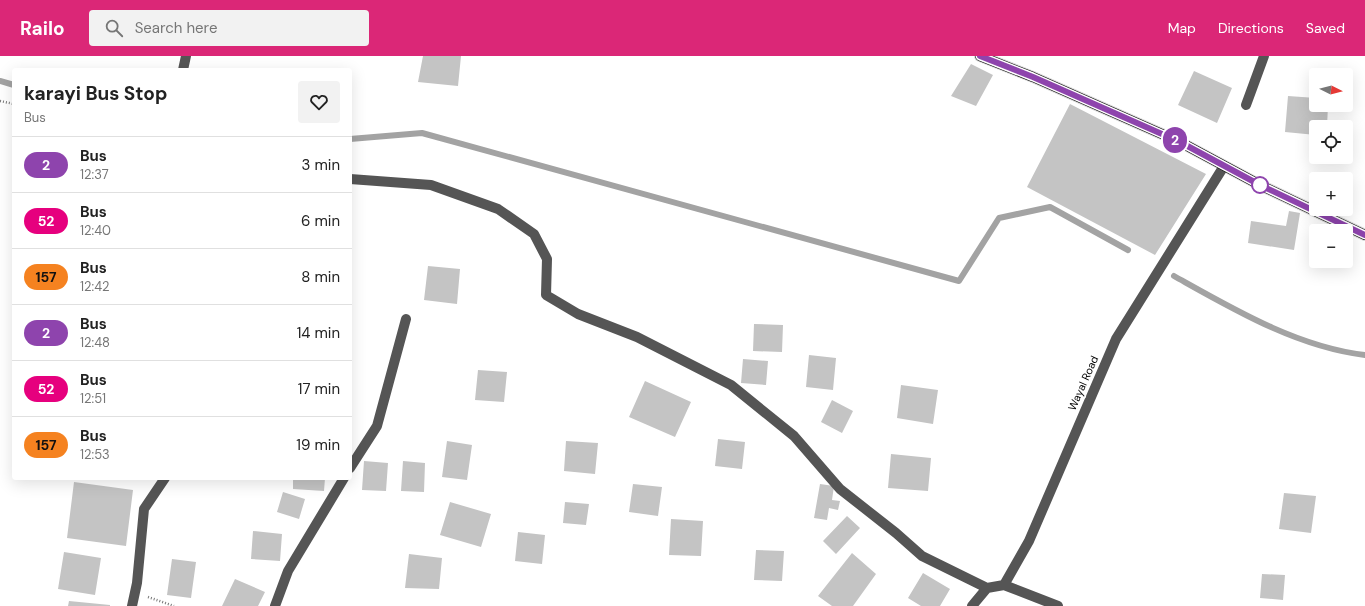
<!DOCTYPE html>
<html lang="en">
<head>
<meta charset="utf-8">
<style>
  :root { --surface:#fff; --page:#f2f2f2; --text:#222; --muted:#767676; --line:#e0e0e0; --accent:#db2777 }
  body { margin:0; font-family:"DM Sans",sans-serif; background:var(--page); color:var(--text); height:100vh; display:flex; flex-direction:column; font-size:15px; white-space:nowrap }
  * { box-sizing:border-box; margin:0 }
  p { font-size:13px; color:var(--muted) }
  .icon { flex:none; width:22px; height:22px; fill:none; stroke:currentColor; stroke-width:2; stroke-linecap:round; stroke-linejoin:round }
  .map { position:relative; flex:1; overflow:hidden }
  .details { position:absolute; left:12px; top:12px; width:340px; height:412px; display:flex; flex-direction:column; background:var(--surface); border-radius:4px; box-shadow:0 4px 16px #0002 }
  .details>* { flex:none }
  .badge { padding:0 8px; border-radius:13px; font-size:14px; line-height:26px }
  .needle { width:26px; rotate:96deg }
  .buttons { position:absolute; left:1309px; top:12px; display:grid; gap:8px }
  .buttons a { display:grid; place-items:center; width:44px; height:44px; border-radius:4px; background:var(--surface); box-shadow:0 4px 16px #0002; font-size:20px }
  .map>.badge { position:absolute; translate:-50% -50%; box-shadow:0 0 0 2px #fff }
  .round { display:grid; place-items:center; flex:none; width:42px; height:42px; border-radius:4px; background:var(--page) }
  .head { display:flex; align-items:center; justify-content:space-between; height:68px; padding:0 12px }
  h1 { font-size:19px; font-weight:700; line-height:30px }
  ul { padding:0; list-style:none }
  li { display:flex; align-items:center; gap:12px; height:56px; padding:0 12px; border-top:1px solid var(--line) }
  li div { flex:1 }
  li b { display:block; font-size:15px }
  li em { font-style:normal }
  li .badge { min-width:44px; font-weight:700; text-align:center }
  header { display:flex; align-items:center; gap:24px; box-sizing:border-box; height:56px; padding:0 20px; background:var(--accent); color:#fff }
  header strong { font-size:19px }
  nav { display:flex; gap:22px; margin-inline-start:auto; font-size:14px }
  .search { width:280px; height:36px; background:var(--page); display:flex; align-items:center; gap:10px; box-sizing:border-box; padding:0 14px; border-radius:4px; color:var(--muted); font-size:15px }
  .map>svg:first-child { display:block }
  .lines { fill:none; stroke-linecap:round; stroke-linejoin:round }
  .stream { stroke:#a3a3a3; stroke-width:6 }
  .building { fill:#c4c4c4 }
  .major-casing { stroke:#dbdbdb; stroke-width:12 }
  .path { stroke:#777; stroke-width:2.5; stroke-dasharray:1 2; stroke-linecap:butt }
  .minor { stroke:#555; stroke-width:10 }
  .major { stroke:#000; stroke-width:10 }
  .line-casing { stroke:#fff; stroke-width:9 }
  .line { stroke:#8e44ad; stroke-width:6 }
  .stop-dot { fill:#fff; stroke:#8e44ad; stroke-width:2 }
  .labels { text-anchor:middle; dominant-baseline:central; stroke-width:3.5; stroke-linejoin:round; paint-order:stroke }
  .street-label { font-size:11px; fill:#000; stroke:#fff }
</style>
</head>
<body>
<header>
<strong>Railo</strong>
<div class="search"><svg class="icon" aria-label="search" viewBox="0 0 24 24"><circle cx="10" cy="10" r="6"/><path d="M15 15l6 6"/></svg>Search here</div>
<nav><a>Map</a><a>Directions</a><a>Saved</a></nav>
</header>
<div class="map">
<svg width="1365" height="550" viewBox="0 0 1365 550">
  <rect width="100%" height="100%" fill="#fff"/>
  <g class="lines">
    <path class="stream" d="M0 25 14 29
      M350 83 422 77 959 225 999 162 1050 151 1128 194
      M1174 220C1233 253 1297 291 1365 299"/>
  </g>
  <path class="building" d="M423 0H461L458 30 418 26Z
    M971 8 993 19 976 50 951 40Z
    M1194 15 1232 32 1217 67 1178 49Z
    M1288 40 1316 42V49H1328L1327 71H1316V79L1285 76Z
    M1070 48 1206 118 1155 199 1027 131Z
    M1289 155 1300 157 1294 194 1248 187 1251 165 1286 170Z
    M428 210 460 213 457 248 424 244Z
    M754 268 783 269 782 296 753 295Z
    M809 299 836 302 833 334 806 331Z
    M743 303 768 305 766 329 741 327Z
    M478 314 507 316 504 346 475 344Z
    M645 325 691 346 675 381 629 361Z
    M901 329 938 334 933 368 897 362Z
    M832 344 853 355 842 377 821 366Z
    M718 383 745 386 742 413 715 410Z
    M447 385 472 389 467 424 442 421Z
    M566 385 598 387 595 418 564 415Z
    M891 398 931 402 928 435 888 432Z
    M364 405 388 407 386 435 362 434Z
    M403 405 425 407 424 436 401 435Z
    M293 422H325L324 435 293 433Z
    M74 426 133 434 126 490 67 482Z
    M633 428 662 431 658 460 629 456Z
    M820 428 834 430 832 444 840 445 838 454 829 452 827 464 814 462Z
    M283 436 305 443 299 463 277 456Z
    M1284 437 1316 440 1311 477 1279 473Z
    M450 446 491 458 481 491 440 479Z
    M565 446 589 448 586 469 563 467Z
    M847 460 860 472 836 498 823 485Z
    M671 463 703 465 701 500 669 499Z
    M253 475 282 478 280 505 251 503Z
    M518 476 545 479 542 508 515 505Z
    M756 494 784 495 782 525 754 524Z
    M64 496 101 502 95 539 58 533Z
    M852 497 876 518 853 550H832L818 540Z
    M409 498 442 502 439 533 405 532Z
    M172 503 196 506 191 542 167 539Z
    M923 517 950 533 940 550H921L908 542Z
    M1262 518 1285 519 1283 544 1260 542Z
    M235 523 265 536 258 550H222Z
    M69 545 110 549V550H68Z"/>
  <g class="lines">
    <defs>
      <path id="major" d="M980 0 1033 21 1180 86 1260 129 1365 179"/>
    </defs>
    <use href="#major" class="major-casing"/>
    <path class="path" d="M0 45 14 48
      M148 541 174 550"/>
    <path class="minor" d="M183 14 186 0
      M1246 49 1264 0
      M350 123 431 129 498 153 534 178 547 203 546 239 578 258 637 281 731 329 794 380 840 433 896 477 922 500 987 532
      M350 412 377 370 406 263
      M1004 529 1058 550
      M132 550 137 527 144 453 165 422
      M275 550 288 515 344 422
      M972 550 987 532 1004 529 1029 485 1116 283 1224 110"/>
    <use href="#major" class="major"/>
  </g>
  <g class="lines">
    <defs>
      <path id="line" d="M980 0 1033 21 1180 86 1260 129 1365 179"/>
    </defs>
    <use href="#line" class="line-casing"/>
    <use href="#line" class="line"/>
  </g>
  <circle class="stop-dot" cx="1260" cy="129" r="8"/>
  <g class="labels">
    <g class="street-label">
      <text transform="translate(1083 327) rotate(-66)">Wayal Road</text>
    </g>
  </g>
</svg>
<div class="buttons">
<a><svg class="needle" viewBox="-14 -14 28 28"><path d="M0-13l5 13h-10z" fill="#e53935"/><path d="M0 13l5-13h-10z" fill="#767676"/></svg></a>
<a><svg class="icon" aria-label="locate" viewBox="0 0 24 24"><circle cx="12" cy="12" r="6"/><path d="M12 2v4M12 18v4M2 12h4M18 12h4"/></svg></a>
<a>+</a>
<a>−</a>
</div>
<b class="badge" style="left:1175px;top:84px;background:#8e44ad;color:#fff">2</b>
<section class="details">
<div class="head"><div><h1>karayi Bus Stop</h1><p>Bus</p></div><a class="round"><svg class="icon" aria-label="heart" viewBox="0 0 24 24"><path d="M12 20l-8-8c-3-5 5-10 8-4 3-6 11-1 8 4z"/></svg></a></div>
<ul>
<li><span class="badge" style="background:#8e44ad;color:#fff">2</span><div><b>Bus</b><p>12:37</p></div><em>3 min</em></li>
<li><span class="badge" style="background:#e6007e;color:#fff">52</span><div><b>Bus</b><p>12:40</p></div><em>6 min</em></li>
<li><span class="badge" style="background:#f58220;color:#111">157</span><div><b>Bus</b><p>12:42</p></div><em>8 min</em></li>
<li><span class="badge" style="background:#8e44ad;color:#fff">2</span><div><b>Bus</b><p>12:48</p></div><em>14 min</em></li>
<li><span class="badge" style="background:#e6007e;color:#fff">52</span><div><b>Bus</b><p>12:51</p></div><em>17 min</em></li>
<li><span class="badge" style="background:#f58220;color:#111">157</span><div><b>Bus</b><p>12:53</p></div><em>19 min</em></li>
</ul>
</section>
</div>
</body>
</html>
